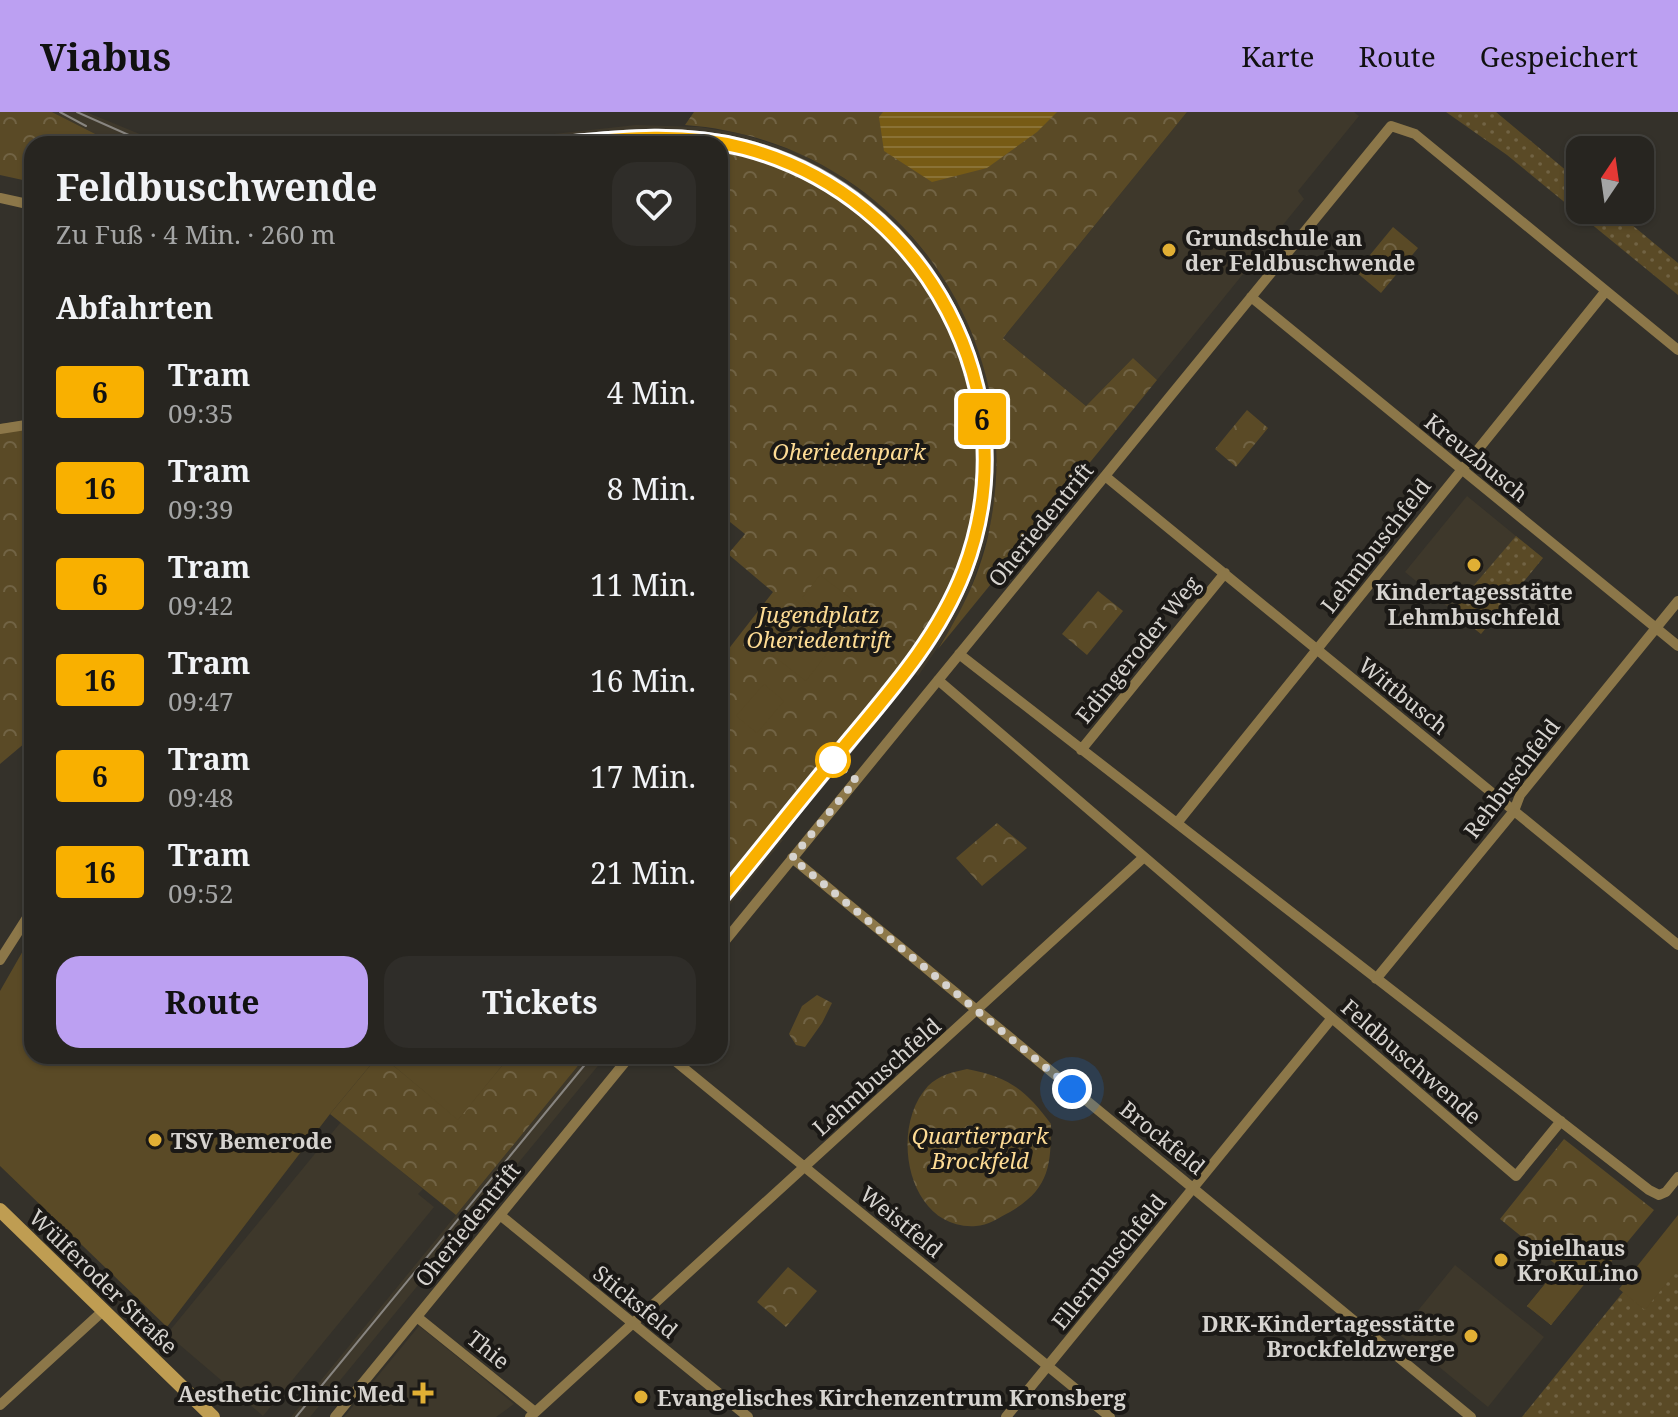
<!DOCTYPE html>
<html lang="de">
<head>
<meta charset="utf-8">
<style>
  :root { --surface:#272520; --page:#2f2d29; --text:#f1f3f6; --muted:#a4a5a5; --line:#43423e; --accent:#bca0f2 }
  body { margin:0; font-family:"Noto Serif",serif; background:var(--page); color:var(--text); height:100vh; display:flex; flex-direction:column; font-size:30px; white-space:nowrap }
  * { box-sizing:border-box; margin:0 }
  p { font-size:26px; color:var(--muted) }
  .icon { flex:none; width:44px; height:44px; fill:none; stroke:currentColor; stroke-width:2; stroke-linecap:round; stroke-linejoin:round }
  .map { position:relative; flex:1; overflow:hidden }
  .drawer { position:absolute; left:24px; top:24px; width:704px; height:928px; display:flex; flex-direction:column; background:var(--surface); border-radius:24px; box-shadow:0 2px 6px #0004,0 0 0 2px var(--line) }
  .drawer>* { flex:none }
  .badge { padding:0 16px; border-radius:6px; font-size:28px; line-height:52px }
  .needle { width:52px; rotate:13deg }
  .controls { position:absolute; left:1566px; top:24px; display:grid; gap:16px }
  .controls a { display:grid; place-items:center; width:88px; height:88px; border-radius:16px; background:var(--surface); box-shadow:0 2px 6px #0004,0 0 0 2px var(--line); font-size:40px }
  .you { position:absolute; width:40px; height:40px; margin:-20px; border:6px solid #fff; border-radius:50%; background:#1a73e8; box-shadow:0 0 0 12px #1a73e833 }
  .map>.badge { position:absolute; translate:-50% -50%; box-shadow:0 0 0 4px #fff }
  h2 { padding:0 32px; font-size:30px; line-height:72px }
  .round { display:grid; place-items:center; flex:none; width:84px; height:84px; border-radius:24px; background:var(--page) }
  .summary { display:flex; align-items:center; justify-content:space-between; height:136px; padding:0 32px }
  h1 { font-size:38px; font-weight:700; line-height:60px }
  .cta { display:flex; gap:16px; margin-top:auto; padding:16px 32px }
  .cta a { flex:1; height:92px; border-radius:24px; background:var(--accent); color:#111; font-size:32px; font-weight:700; line-height:92px; text-align:center }
  .cta a+a { background:var(--page); color:var(--text) }
  ul { padding:0; list-style:none }
  li { display:flex; align-items:center; gap:24px; height:96px; padding:0 32px }
  li div { flex:1 }
  li b { display:block; font-size:30px }
  li em { font-style:normal }
  li .badge { min-width:88px; font-weight:700; text-align:center }
  header { display:flex; align-items:center; gap:48px; box-sizing:border-box; height:112px; padding:0 40px; background:var(--accent); color:#111 }
  header strong { font-size:38px }
  nav { display:flex; gap:44px; margin-inline-start:auto; font-size:28px }
  .map>svg:first-child { display:block }
  .built { fill:#3e382b }
  .grass { fill:url(#grass-dots) }
  .park { fill:url(#park-crowns) }
  .garden { fill:#5a4a26 }
  .water { fill:url(#water-rules) }
  .lines { fill:none; stroke-linecap:round; stroke-linejoin:round }
  .street { stroke:#8c7749; stroke-width:10 }
  .secondary { stroke:#bf9d52; stroke-width:14 }
  .tram { stroke:#888580; stroke-width:2 }
  .line-casing { stroke:#fff; stroke-width:18 }
  .line { stroke:#f9b000; stroke-width:12 }
  .walk { stroke:#d6d3cf; stroke-width:8; stroke-dasharray:0 14.4 }
  .poi-dot { fill:#e1af34; stroke:#1b1916; stroke-width:3 }
  .stop-dot { fill:#fff; stroke:#f9b000; stroke-width:4 }
  .labels { text-anchor:middle; dominant-baseline:central; stroke-width:8; stroke-linejoin:round; paint-order:stroke }
  .poi-label { font-size:22px; font-weight:bold; fill:#d6d3cf; stroke:#1b1916; text-anchor:start }
  .park-label { font-size:22px; font-style:italic; fill:#fddb94; stroke:#1b1916 }
  .street-label { font-size:22px; fill:#d6d3cf; stroke:#1b1916 }
</style>
</head>
<body>
<header>
<strong>Viabus</strong>
<nav><a>Karte</a><a>Route</a><a>Gespeichert</a></nav>
</header>
<div class="map">
<svg width="1678" height="1305" viewBox="0 0 1678 1305">
  <defs>
    <pattern id="grass-dots" width="8" height="8" patternUnits="userSpaceOnUse" patternTransform="scale(2)"><rect width="8" height="8" fill="#5a4a26"/><path d="M2 2h.1M6 6h.1" fill="none" stroke="#716344" stroke-width="1.8" stroke-linecap="round"/></pattern>
    <pattern id="park-crowns" width="20" height="18" patternUnits="userSpaceOnUse" patternTransform="scale(2)"><rect width="20" height="18" fill="#5a4a26"/><path d="M2 6a3 3 0 1 1 6 0M12 15a3 3 0 1 1 6 0" fill="none" stroke="#716344"/></pattern>
    <pattern id="water-rules" width="6" height="5" patternUnits="userSpaceOnUse" patternTransform="scale(2)"><rect width="6" height="5" fill="#775b15"/><path d="M0 2.5h6" fill="none" stroke="#8a7236"/></pattern>
  </defs>
  <rect width="100%" height="100%" fill="#34312a"/>
  <path class="built" d="M52 0H86L164 32H115Z
    M1187 0H1354L1359 4 1298 79 1304 87 1157 268 1133 246 1086 294 1003 226Z
    M636 13 700 15 742 22 797 40 835 60 882 93 902 113 940 159 963 199 982 247 994 297 997 331 995 383 990 417 969 482 954 512 918 564 905 554 939 502 960 457 973 410 978 377 979 328 972 279 964 247 938 191 906 145 855 96 808 66 756 45 720 36V32H463Z
    M1467 384 1543 446 1481 522 1405 460Z
    M771 719 783 728 720 805V781Z
    M586 944H606L310 1305H291Z
    M341 1010 423 1077 418 1082 434 1095 263 1304 167 1222Z
    M1455 1153 1544 1225 1488 1295 1399 1222Z
    M419 1214 471 1256 514 1292 496 1305H344Z"/>
  <path class="grass" d="M1446 0H1496L1580 70V98H1614L1678 151V183L1507 43Z
    M1516 424 1543 446 1481 522 1452 499Z
    M1678 1112V1305H1522Z"/>
  <path class="park" d="M0 0H52L115 32H32V70L0 63Z
    M694 0H1187L1003 226 1086 294 1133 246 1157 268 938 537C962 499 982 459 990 414 1029 215 888 28 685 13Z
    M720 36C905 77 1023 255 965 441 951 487 925 530 895 567L891 565 774 708 777 712 720 781V548L773 480 728 442 745 422 720 402Z
    M1393 115 1418 136 1381 181 1356 160Z
    M1247 298 1268 316 1236 355 1215 337Z
    M32 308V625L0 652V312Z
    M1098 479 1123 499 1087 543 1062 522Z
    M997 711 1027 736 982 774 956 746Z
    M817 883 832 891 822 911 805 935 796 933 789 922 802 894Z
    M378 944H382L458 1007 510 944H586L456 1103 330 1002Z
    M967 957C1009 965 1026 978 1051 1012 1051 1055 1049 1077 1010 1100 1000 1105 987 1114 976 1114 908 1119 888 1017 928 974 939 963 953 960 967 957Z
    M1564 1027 1654 1098 1601 1162 1595 1158 1551 1213 1527 1194 1559 1155 1500 1107Z
    M788 1155 817 1179 786 1215 757 1190Z"/>
  <path class="garden" d="M820 463 859 493 840 516 802 486Z
    M785 499 832 535 806 569 759 533Z
    M764 572 784 589 757 621 736 604Z
    M32 823V944H378L330 1002 167 1215 0 1054V879Z
    M382 944H510L458 1008Z
    M1678 1103V1157L1645 1198 1619 1177Z
    M1572 1139 1596 1158 1551 1213 1527 1194Z"/>
  <path class="water" d="M883 0H1057L1037 20 987 56 932 70 884 39 879 5Z"/>
  <g class="lines">
    <path class="street" d="M0 86 32 93
      M1251 185 1678 534
      M0 317 32 312
      M1105 364 1678 833
      M959 542 1649 1078 1659 1083 1666 1080 1678 1065
      M938 568 1516 1064 1561 1009
      M1081 638 1225 461
      M1177 711 1605 180
      M792 746 1471 1305
      M720 835 1391 14 1415 22 1678 238
      M0 848 32 798
      M1376 867 1514 699 1520 683 1678 489
      M669 944 1110 1305
      M500 1103 748 1305
      M417 1205 535 1300
      M0 1293 104 1198
      M335 1305 630 944
      M530 1305 1144 745
      M1006 1305 1332 906"/>
    <path class="secondary" d="M0 1098 213 1305"/>
    <path class="tram" d="M60 0 86 14
      M77 0 149 32
      M496 32C577 23 660 8 741 27 938 73 1046 292 965 477 940 535 897 584 857 632 811 688 765 743 720 799
      M296 1305 592 944"/>
  </g>
  <g class="lines">
    <defs>
      <path id="line" d="M564 32C624 26 685 20 744 36 926 84 1032 281 964 459 937 529 885 585 838 642 798 690 760 739 720 787"/>
    </defs>
    <use href="#line" class="line-casing"/>
    <use href="#line" class="line"/>
    <path class="walk" d="M833 648 856 668 792 746 1072 977"/>
  </g>
  <g class="poi-dot">
    <circle cx="1169" cy="138" r="8"/>
    <circle cx="1474" cy="453" r="8"/>
    <circle cx="155" cy="1028" r="8"/>
    <circle cx="1501" cy="1148" r="8"/>
    <circle cx="1471" cy="1224" r="8"/>
    <path d="M419 1269h8v8h8v8h-8v8h-8v-8h-8v-8h8z"/>
    <circle cx="641" cy="1285" r="8"/>
  </g>
  <circle class="stop-dot" cx="833" cy="648" r="16"/>
  <g class="labels">
    <g class="poi-label">
      <text x="1185" y="125">Grundschule an<tspan x="1185" dy="25">der Feldbuschwende</tspan></text>
      <text x="1474" y="479" text-anchor="middle">Kindertagesstätte<tspan x="1474" dy="25">Lehmbuschfeld</tspan></text>
      <text x="171" y="1028">TSV Bemerode</text>
      <text x="1517" y="1135">Spielhaus<tspan x="1517" dy="25">KroKuLino</tspan></text>
      <text x="1455" y="1211" text-anchor="end">DRK-Kindertagesstätte<tspan x="1455" dy="25">Brockfeldzwerge</tspan></text>
      <text x="405" y="1281" text-anchor="end">Aesthetic Clinic Med</text>
      <text x="657" y="1285">Evangelisches Kirchenzentrum Kronsberg</text>
    </g>
    <g class="park-label">
      <text x="849" y="339">Oheriedenpark</text>
      <text x="819" y="502">Jugendplatz<tspan x="819" dy="25">Oheriedentrift</tspan></text>
      <text x="980" y="1023">Quartierpark<tspan x="980" dy="25">Brockfeld</tspan></text>
    </g>
    <g class="street-label">
      <text transform="translate(1477 345) rotate(39)">Kreuzbusch</text>
      <text transform="translate(1040 412) rotate(-51)">Oheriedentrift</text>
      <text transform="translate(1375 433) rotate(-52)">Lehmbuschfeld</text>
      <text transform="translate(1137 537) rotate(-51)">Edingeroder Weg</text>
      <text transform="translate(1404 583) rotate(39)">Wittbusch</text>
      <text transform="translate(1511 666) rotate(-53)">Rehbuschfeld</text>
      <text transform="translate(1412 949) rotate(41)">Feldbuschwende</text>
      <text transform="translate(876 964) rotate(-42)">Lehmbuschfeld</text>
      <text transform="translate(1163 1025) rotate(39)">Brockfeld</text>
      <text transform="translate(902 1109) rotate(39)">Weistfeld</text>
      <text transform="translate(467 1112) rotate(-51)">Oheriedentrift</text>
      <text transform="translate(1108 1149) rotate(-51)">Ellernbuschfeld</text>
      <text transform="translate(104 1169) rotate(44)">Wülferoder Straße</text>
      <text transform="translate(636 1189) rotate(39)">Sticksfeld</text>
      <text transform="translate(489 1237) rotate(39)">Thie</text>
    </g>
  </g>
</svg>
<div class="controls">
<a><svg class="needle" viewBox="-14 -14 28 28"><path d="M0-13l5 13h-10z" fill="#e53935"/><path d="M0 13l5-13h-10z" fill="#a4a5a5"/></svg></a>
</div>
<div class="you" style="left:1072px;top:977px"></div>
<b class="badge" style="left:982px;top:307px;background:#f9b000;color:#111">6</b>
<section class="drawer">
<div class="summary"><div><h1>Feldbuschwende</h1><p>Zu Fuß · 4 Min. · 260 m</p></div><a class="round"><svg class="icon" aria-label="heart" viewBox="0 0 24 24"><path d="M12 20l-8-8c-3-5 5-10 8-4 3-6 11-1 8 4z"/></svg></a></div>
<h2>Abfahrten</h2>
<ul>
<li><span class="badge" style="background:#f9b000;color:#111">6</span><div><b>Tram</b><p>09:35</p></div><em>4 Min.</em></li>
<li><span class="badge" style="background:#f9b000;color:#111">16</span><div><b>Tram</b><p>09:39</p></div><em>8 Min.</em></li>
<li><span class="badge" style="background:#f9b000;color:#111">6</span><div><b>Tram</b><p>09:42</p></div><em>11 Min.</em></li>
<li><span class="badge" style="background:#f9b000;color:#111">16</span><div><b>Tram</b><p>09:47</p></div><em>16 Min.</em></li>
<li><span class="badge" style="background:#f9b000;color:#111">6</span><div><b>Tram</b><p>09:48</p></div><em>17 Min.</em></li>
<li><span class="badge" style="background:#f9b000;color:#111">16</span><div><b>Tram</b><p>09:52</p></div><em>21 Min.</em></li>
</ul>
<div class="cta"><a>Route</a><a>Tickets</a></div>
</section>
</div>
</body>
</html>
